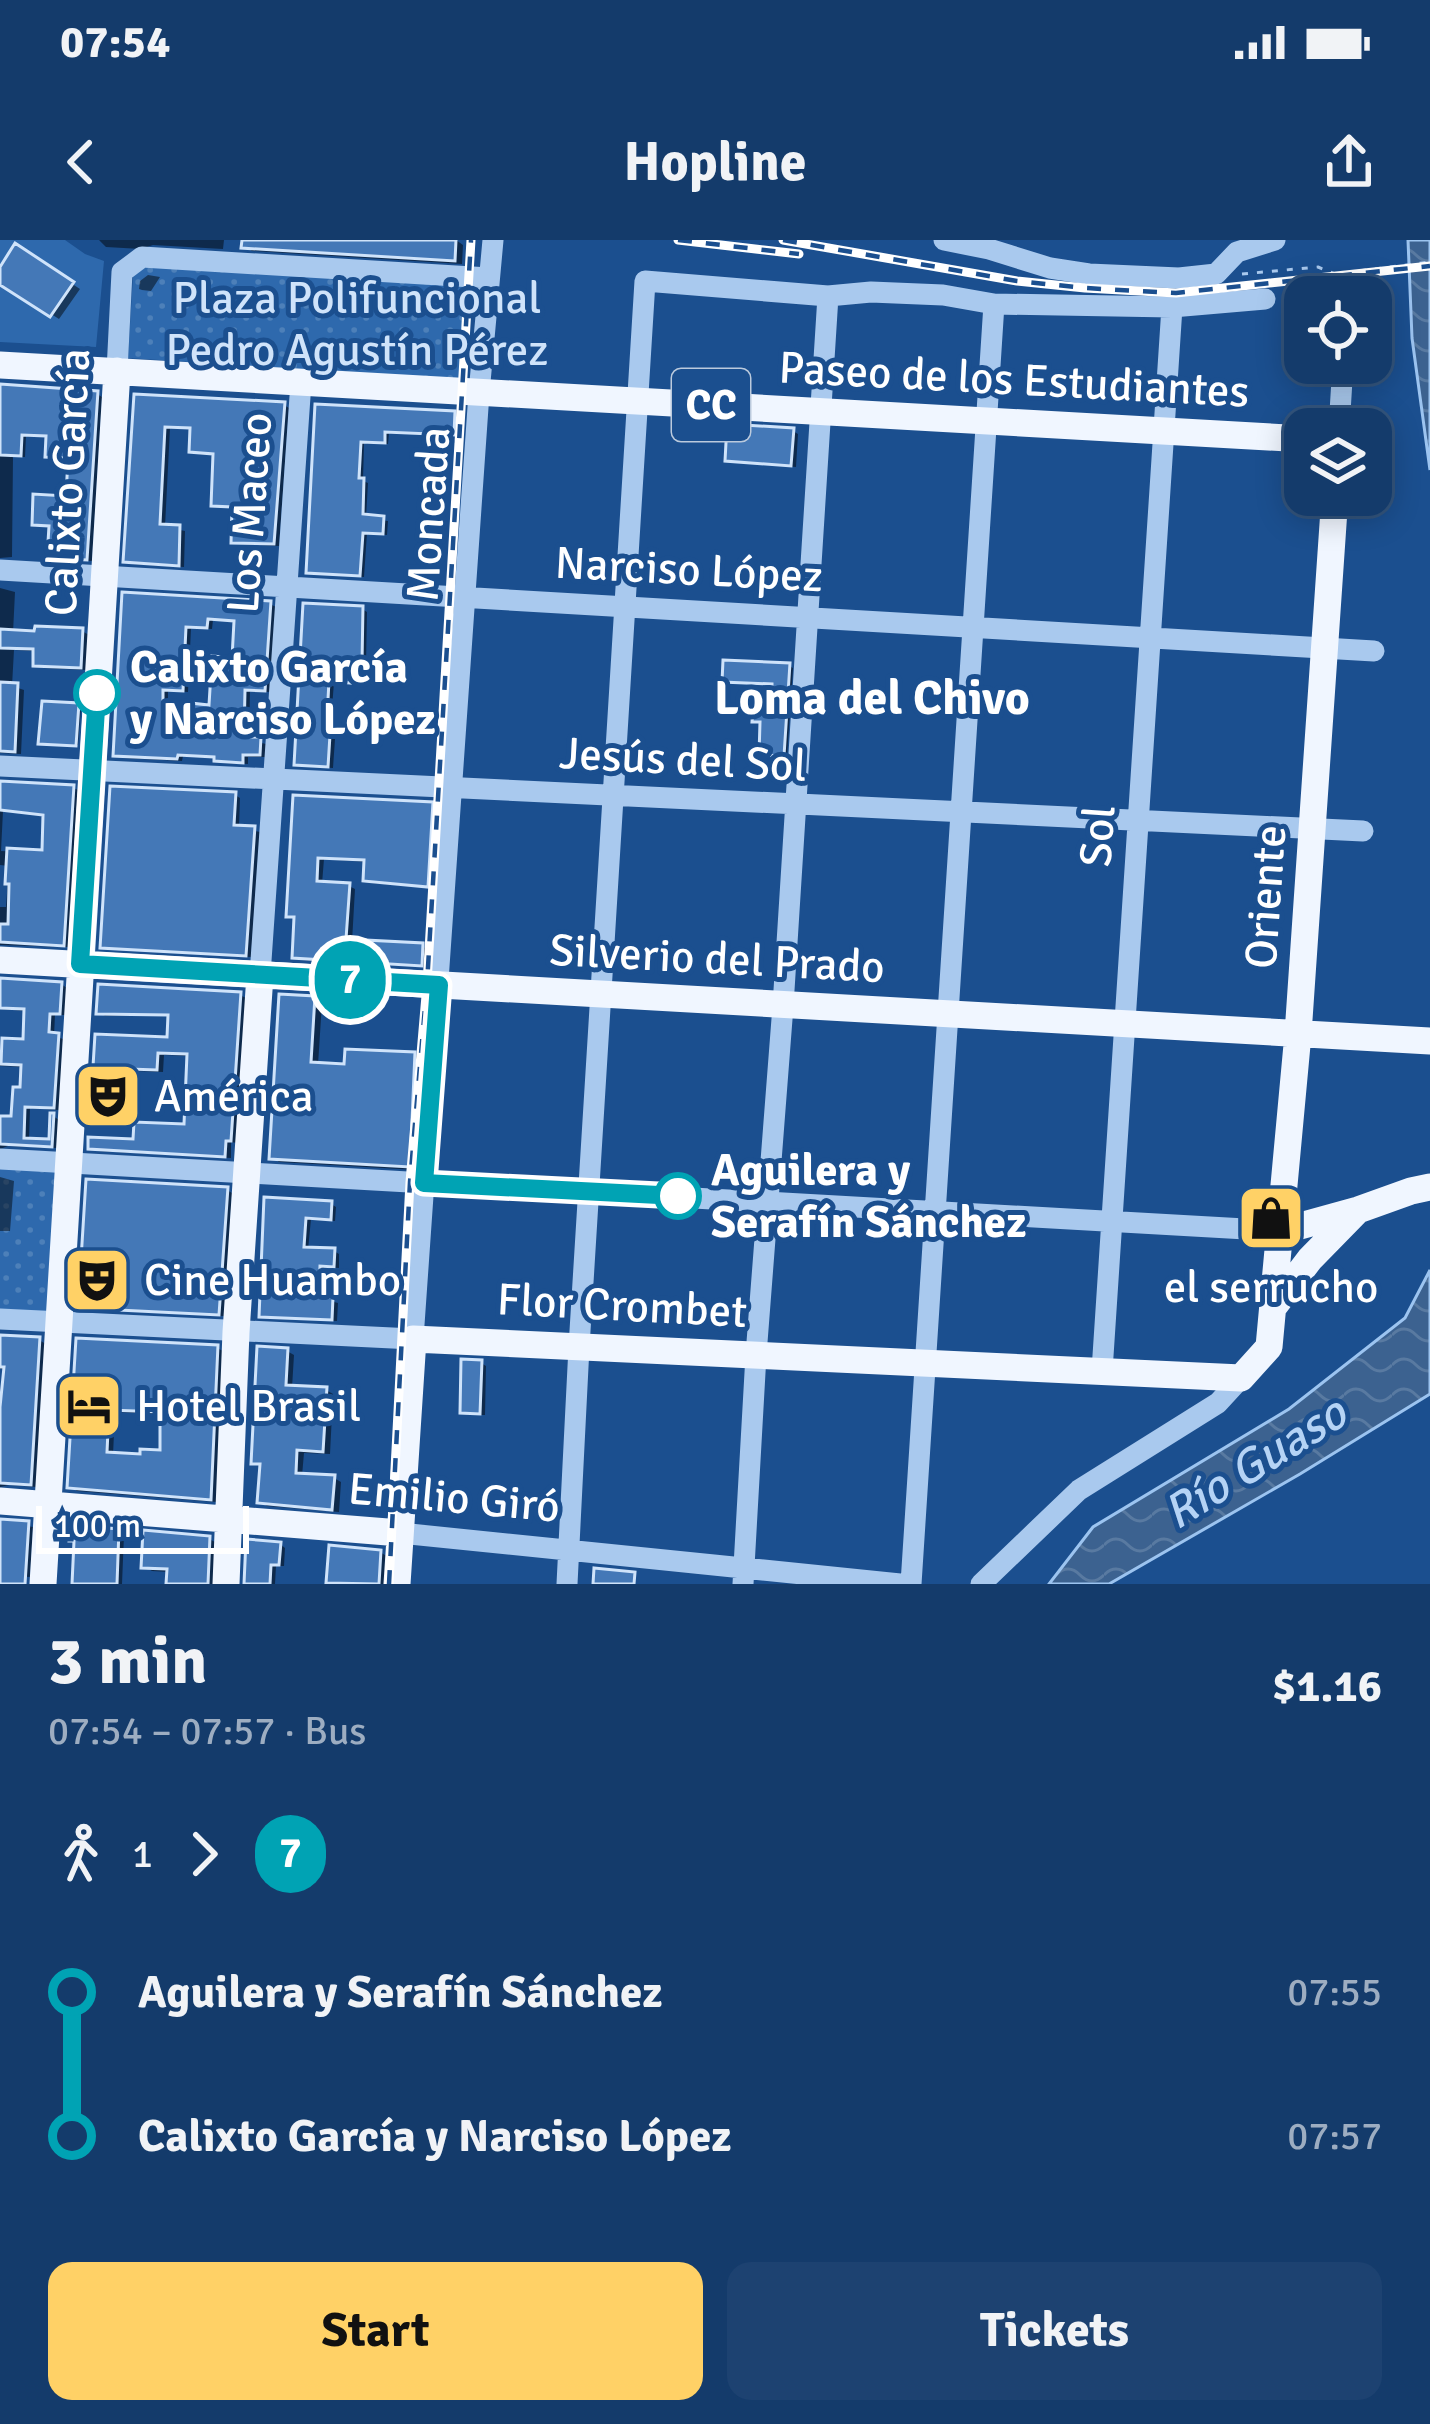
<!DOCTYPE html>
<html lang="en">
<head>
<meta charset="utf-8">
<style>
  :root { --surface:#143b6b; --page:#1d4271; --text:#f1f3f6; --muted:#9dadc1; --line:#33557e; --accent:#ffd166 }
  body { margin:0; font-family:Signika,sans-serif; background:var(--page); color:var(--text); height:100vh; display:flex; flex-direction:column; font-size:45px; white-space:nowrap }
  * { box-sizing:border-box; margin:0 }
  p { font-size:39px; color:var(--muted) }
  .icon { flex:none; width:66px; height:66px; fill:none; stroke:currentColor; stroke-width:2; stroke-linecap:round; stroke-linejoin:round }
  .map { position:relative; height:1344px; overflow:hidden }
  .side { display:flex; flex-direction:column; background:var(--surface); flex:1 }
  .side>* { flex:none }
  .badge { padding:0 24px; border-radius:39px; font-size:42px; line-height:78px }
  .fabs { position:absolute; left:1284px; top:36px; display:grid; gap:24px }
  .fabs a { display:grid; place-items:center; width:108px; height:108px; border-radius:24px; background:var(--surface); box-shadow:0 6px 30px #0003,0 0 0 3px var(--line); font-size:60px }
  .scale { position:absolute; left:36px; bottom:30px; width:213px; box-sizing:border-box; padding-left:12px; border:6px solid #fff; border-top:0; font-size:33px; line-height:42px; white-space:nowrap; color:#fff; -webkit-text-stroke:9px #1b4f8f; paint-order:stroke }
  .map>.badge { position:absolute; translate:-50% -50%; box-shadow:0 0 0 6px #fff }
  .legs { display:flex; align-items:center; gap:18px; height:132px; padding:0 48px; font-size:39px }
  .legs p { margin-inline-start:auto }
  .headline { display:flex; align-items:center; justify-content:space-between; height:204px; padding:0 48px }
  h1 { font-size:66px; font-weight:700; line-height:90px }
  .action { display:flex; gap:24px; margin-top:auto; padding:24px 48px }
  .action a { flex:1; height:138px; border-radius:24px; background:var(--accent); color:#111; font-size:48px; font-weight:700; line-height:138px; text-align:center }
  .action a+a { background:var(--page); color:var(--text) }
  ul { padding:0 48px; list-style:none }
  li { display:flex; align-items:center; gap:42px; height:144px; font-size:45px }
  li i { display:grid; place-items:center; width:18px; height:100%; margin:0 15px; background:currentColor }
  li i::after { content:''; width:30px; height:30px; margin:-15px; border:9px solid; border-radius:50%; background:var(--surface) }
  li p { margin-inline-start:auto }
  li:first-child i { background:linear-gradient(#0000 50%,currentColor 0) }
  li:last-child i { background:linear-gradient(currentColor 50%,#0000 0) }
  .status { display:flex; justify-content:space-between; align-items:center; height:84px; padding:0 60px; background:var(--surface); direction:ltr }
  .status svg { height:33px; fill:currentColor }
  header { display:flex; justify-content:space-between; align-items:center; height:156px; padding:0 48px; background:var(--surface); font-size:54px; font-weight:700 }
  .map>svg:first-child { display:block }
  .grass { fill:#2e69ad }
  .park { fill:url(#park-dots) }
  .water { fill:url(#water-waves); stroke:#9cc4f0; stroke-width:3 }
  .shadow { fill:#0007; fill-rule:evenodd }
  .building { fill:#4478b7; stroke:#cfe3fa; stroke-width:3; fill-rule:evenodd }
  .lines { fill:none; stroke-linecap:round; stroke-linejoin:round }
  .path { stroke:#a9c9ee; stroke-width:3; stroke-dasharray:6 9; stroke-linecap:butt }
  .minor { stroke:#a9c9ee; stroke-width:21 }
  .major { stroke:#f0f6ff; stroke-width:27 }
  .rail-casing { stroke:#fff; stroke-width:9 }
  .rail { stroke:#1b4f8f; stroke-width:4.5; stroke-dasharray:14; stroke-linecap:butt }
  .line-1-casing { stroke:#fff; stroke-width:27 }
  .line-1 { stroke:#00a3b4; stroke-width:18 }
  .stop-1-dot { fill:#fff; stroke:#00a3b4; stroke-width:6 }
  .labels { text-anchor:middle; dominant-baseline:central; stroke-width:10; stroke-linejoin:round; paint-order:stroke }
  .shield { fill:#1b4f8f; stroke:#bbcadd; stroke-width:3 }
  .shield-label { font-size:42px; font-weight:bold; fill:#fff }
  .park-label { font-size:45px; fill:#cfe3fa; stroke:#1b4f8f }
  .street-label { font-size:45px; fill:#fff; stroke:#1b4f8f }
  .stop-label { font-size:45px; font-weight:bold; fill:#fff; stroke:#1b4f8f; text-anchor:start }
  .poi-label { font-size:45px; fill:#fff; stroke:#1b4f8f; text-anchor:start }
  .neighbourhood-label { font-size:48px; font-weight:bold; fill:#fff; stroke:#1b4f8f }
  .water-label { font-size:48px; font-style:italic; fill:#b5d3f5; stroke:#1b4f8f }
</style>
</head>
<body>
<div class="status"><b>07:54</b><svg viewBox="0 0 49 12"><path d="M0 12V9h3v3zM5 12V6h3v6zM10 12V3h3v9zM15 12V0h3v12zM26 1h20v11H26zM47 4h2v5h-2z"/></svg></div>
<header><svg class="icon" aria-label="back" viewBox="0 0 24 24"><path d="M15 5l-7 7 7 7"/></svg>Hopline<svg class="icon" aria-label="share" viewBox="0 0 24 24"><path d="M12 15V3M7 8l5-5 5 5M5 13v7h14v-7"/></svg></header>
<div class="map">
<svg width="1430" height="1344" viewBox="0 0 1430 1344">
  <defs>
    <pattern id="park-dots" width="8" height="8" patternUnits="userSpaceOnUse" patternTransform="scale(3)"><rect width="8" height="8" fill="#2e69ad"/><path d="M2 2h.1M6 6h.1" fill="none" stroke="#4d80b9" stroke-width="1.8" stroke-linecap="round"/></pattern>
    <pattern id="water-waves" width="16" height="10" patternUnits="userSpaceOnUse" patternTransform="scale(3)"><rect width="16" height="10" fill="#3c6290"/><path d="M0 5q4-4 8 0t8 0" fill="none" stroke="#597aa1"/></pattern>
  </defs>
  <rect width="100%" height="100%" fill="#1b4f8f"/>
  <path class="grass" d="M0 0H65L85 14 104 21 96 107 0 102Z"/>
  <path class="park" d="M146 27 472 43 466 140 128 118 133 36Z
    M0 926 60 929 53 1072 0 1069Z"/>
  <path class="water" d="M1408 0H1430V230L1412 98Z
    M1430 1030V1154L1300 1234 1109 1344H1049L1093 1287 1289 1169 1405 1078Z"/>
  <path class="shadow" d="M99 0H224L223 9 153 5 141 9 106 7Z
    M245 0H456L463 5 462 24 252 11 244 6Z
    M16 7 80 49 59 79 0 41V32Z
    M148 35 160 37 151 51 142 50 139 49 140 41Z
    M0 147 97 154 102 157 92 321 56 319 51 316 52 287 35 284 69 259 71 219 48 215 49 197 26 196 25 217H13L12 317 0 318Z
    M136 157 284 165 289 168 279 306 240 304 234 301 235 268H219L214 264 216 215 198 214 192 211 193 189 170 188 165 287 185 291 184 327 132 324 126 321Z
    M317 167 454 174 459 177 458 196 389 193 388 204 364 203 363 241 368 243 366 278 388 281 387 295 367 293 364 337 314 334 309 331Z
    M793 191 798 194 796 227 733 222 728 219Z
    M0 348 15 352 13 393 82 391 89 395 87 430 43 428 36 424V411L14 410 12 446 24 450 21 514 0 513Z
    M124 355 270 364 276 367 270 452 250 451 249 500 266 504 265 517H248V524L223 523 217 518 183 516 182 521 122 518 116 515ZM213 380 237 382 235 421 212 468 191 489 168 488V451L188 452 191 388 212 389Z
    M305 366 362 369 367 372 366 424H357L356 444 334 442 331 482 336 485 333 528 303 526 297 523Z
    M789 426 793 428 787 516 766 515 762 513 763 483 755 480 775 472V444L725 440Z
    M78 466 81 468 78 505 44 504Z
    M0 544 73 548 78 550 68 707 0 705V667H6L9 626 0 625ZM3 571 46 576 44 613 1 611Z
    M235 555 240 558 239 588 260 592 251 717 108 709 103 706Z
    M296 558 432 565 438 568 433 648 372 643 366 640 367 622 324 619 322 644 349 646 355 649 352 702 422 706 428 710 427 727 301 720 295 717 297 679 289 675Z
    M0 740 61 744 67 748 65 775H55L54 796 63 799 59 870 30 868 29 901 52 902 53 876 59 880 57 908 8 906 0 909V879L14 880 22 851 24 827 0 826V810L26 802 27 771 0 769Z
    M240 755 246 758 237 903 231 902V918L97 911 91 907 136 902 187 887 190 816 164 815 163 832 135 831 134 878 99 877 93 874 97 797 170 800 171 776H105L99 772Z
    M314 759 322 763 318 825 347 827 414 815 422 819 417 930 279 922 272 917Z
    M0 937 14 941 10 991H0Z
    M227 950 232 953 224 1076 86 1069 81 1066Z
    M267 960 331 964 336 967 335 981 311 979 308 1010 334 1011 339 1014V1028L324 1027 323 1059 338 1063 337 1081 267 1078 262 1075Z
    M0 1098 39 1100 46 1104 37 1247 9 1245 0 1247V1170L7 1129H0Z
    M79 1101 217 1108 223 1111 217 1262 77 1251 70 1247ZM115 1172 163 1174V1213L143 1217 113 1215Z
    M287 1111 294 1115 292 1148 326 1150 333 1154 330 1214 304 1213 302 1236 334 1238 341 1242 339 1272 267 1266 260 1262 262 1227 254 1222Z
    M481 1123 486 1126 485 1175H469L463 1172Z
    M0 1281 33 1287 30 1337 0 1335Z
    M118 1292 124 1295 122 1344H75Z
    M209 1299 217 1303 215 1344H169L170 1332 152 1331 144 1326Z
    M280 1304 285 1308 284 1326H276L275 1344H245Z
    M380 1312 393 1320 392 1344H335L330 1341Z"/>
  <path class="building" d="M242 0H456L455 21 241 8Z
    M15 3 74 42 50 77 0 45V27Z
    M0 144 98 151 87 320 47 318 49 286 32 285 33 254 66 256 68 218 45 217 46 196 22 195 21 216 0 215Z
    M134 154 285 162 274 304 231 303 232 267 211 266 213 214 189 212 190 188 165 187 160 284 180 285 179 326 123 322Z
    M315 164 455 171 454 195 385 192V203L361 202 359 238H364L363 274 384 276 383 294 363 293 360 336 306 333Z
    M727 184 794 188 791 226 725 221Z
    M122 352 271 361 265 451 245 450 244 497H261L260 515H243V523L214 521V517L178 515 177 519 113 516ZM208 379 234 381 232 418 212 416 209 465 190 463 189 486 163 484V450L183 451 186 387 207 388Z
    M303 363 363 366 362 423H353L351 443 329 441 327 478 331 479 328 527 294 525Z
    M35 386 83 388 81 428 33 426V409L0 408V389L34 391Z
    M723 420 790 423 784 516 759 515 760 482H752L753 467 772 468V444L722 442Z
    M0 442 18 443 15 512 0 511Z
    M42 461 79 463 76 506 38 504Z
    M0 541 74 545 64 706 0 702V684H8L9 644H5L7 608 42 610 43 575 0 570Z
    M110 546 236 552 234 585 255 586 246 716 100 708Z
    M293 555 433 562 428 647 363 641 364 620 318 618 317 641 350 643 346 699 423 703 422 726 292 718 294 677H286Z
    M0 738 62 742 60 774H50L49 792 59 793 54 868 25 867 24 898 49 899 50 873H54L52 907 0 904V876H11L13 847H20L21 825 1 824 2 798 23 799 24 769 0 768Z
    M98 744 241 752 231 901H226L225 917 88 909V897L133 899 134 882 184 884 187 814 158 813 157 830 130 829 129 876 90 875 95 794 167 797 168 775 96 774Z
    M279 754 315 756 311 822 344 824 345 809 415 812 410 927 269 919Z
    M86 939 228 947 219 1075 78 1068Z
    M264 957 332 961 331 980 306 978 304 1007 335 1008 334 1027 320 1026 319 1056 333 1057 332 1080 259 1077Z
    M0 1095 40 1097 31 1245 0 1243V1167L4 1127H0Z
    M76 1098 218 1105 211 1260 67 1248ZM109 1170 160 1172V1210L140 1209V1214L107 1212Z
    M257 1106 288 1108 286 1145 327 1147 323 1212 297 1210 296 1233 335 1235 332 1270 257 1263 260 1224H251Z
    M461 1119 482 1120 480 1174 460 1173Z
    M0 1279 29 1281 25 1344H0Z
    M70 1285 119 1289 117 1344H72L74 1301H69Z
    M143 1290 210 1296 208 1344H166L167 1329 141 1328Z
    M246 1299 281 1302 279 1325H271L270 1344H244Z
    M329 1305 381 1310 379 1344 326 1343Z
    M594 1328 635 1332 634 1344H593Z"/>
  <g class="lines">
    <path class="path" d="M1242 34 1318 27 1335 34 1430 22
      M1335 36 1340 57"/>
    <path class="minor" d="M944 0 989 9 1050 28 1089 34 1179 38 1216 34 1237 12 1275 0
      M117 131 122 32 142 17 489 38
      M1339 189 1343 123
      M0 330 1374 411
      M0 526 1363 591
      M260 735 301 142
      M0 919 1282 991
      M0 1079 413 1099 479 153 493 0
      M1102 1131 1172 67
      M400 1293 900 1344
      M567 1344 579 1107 645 41 828 56 871 52 943 55 994 64 1172 67 1265 59
      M743 1344 756 1115 783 766 828 56
      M911 1344 994 64
      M981 1344 1079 1250 1218 1163 1241 1138"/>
    <path class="major" d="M0 125 1305 199
      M0 720 1430 801
      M1282 991 1358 970 1411 951 1430 947
      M1275 1065 1310 1019 1355 973
      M0 1261 400 1293
      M43 1344 117 131
      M226 1344 236 1092 260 735
      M397 1344 413 1099 1241 1138 1269 1107 1298 794 1335 255"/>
    <defs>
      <path id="rail" d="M678 0 799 14
        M783 0 1017 41 1085 48 1176 53 1430 26
        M389 1344 410 942 427 744 471 0"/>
    </defs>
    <use href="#rail" class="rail-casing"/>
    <use href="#rail" class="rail"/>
  </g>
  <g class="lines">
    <defs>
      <path id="line-1" d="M97 453 80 724 439 745 424 943 678 956"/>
    </defs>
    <use href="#line-1" class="line-1-casing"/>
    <use href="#line-1" class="line-1"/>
  </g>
  <defs>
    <symbol id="theatre-square" viewBox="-11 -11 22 22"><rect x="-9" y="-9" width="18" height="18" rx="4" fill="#ffd166" stroke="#1b4f8f"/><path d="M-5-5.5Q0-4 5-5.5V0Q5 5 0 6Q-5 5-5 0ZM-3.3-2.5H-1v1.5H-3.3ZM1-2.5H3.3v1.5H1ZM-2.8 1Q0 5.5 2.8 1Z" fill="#111"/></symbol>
    <symbol id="shop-square" viewBox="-11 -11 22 22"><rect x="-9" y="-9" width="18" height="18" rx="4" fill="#ffd166" stroke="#1b4f8f"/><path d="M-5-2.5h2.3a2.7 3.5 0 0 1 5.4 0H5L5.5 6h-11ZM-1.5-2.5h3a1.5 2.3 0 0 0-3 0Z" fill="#111"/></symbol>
    <symbol id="hotel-square" viewBox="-11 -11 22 22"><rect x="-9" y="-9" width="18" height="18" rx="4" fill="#ffd166" stroke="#1b4f8f"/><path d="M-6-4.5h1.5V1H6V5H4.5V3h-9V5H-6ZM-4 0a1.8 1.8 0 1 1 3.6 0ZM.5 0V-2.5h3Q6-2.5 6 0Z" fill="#111"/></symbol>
  </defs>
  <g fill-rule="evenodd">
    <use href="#theatre-square" x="70" y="818" width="76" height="76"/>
    <use href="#shop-square" x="1233" y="940" width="76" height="76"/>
    <use href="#theatre-square" x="59" y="1002" width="76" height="76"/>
    <use href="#hotel-square" x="51" y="1128" width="76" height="76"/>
  </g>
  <g class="stop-1-dot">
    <circle cx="97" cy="453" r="21"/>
    <circle cx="678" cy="956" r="21"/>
  </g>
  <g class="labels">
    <rect class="shield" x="672" y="129" width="78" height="72" rx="9"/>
    <g class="shield-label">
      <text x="711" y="165">CC</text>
    </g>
    <g class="park-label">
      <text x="357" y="58">Plaza Polifuncional<tspan x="357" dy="52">Pedro Agustín Pérez</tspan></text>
    </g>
    <g class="street-label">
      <text transform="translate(1014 140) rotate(3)">Paseo de los Estudiantes</text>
      <text transform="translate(68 242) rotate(-87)">Calixto García</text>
      <text transform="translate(250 273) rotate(-86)">Los Maceo</text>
      <text transform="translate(429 274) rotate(-86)">Moncada</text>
      <text transform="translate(689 330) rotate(3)">Narciso López</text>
      <text transform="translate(683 520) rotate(3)">Jesús del Sol</text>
      <text transform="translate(1098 596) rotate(-86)">Sol</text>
      <text transform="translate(1266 657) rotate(-86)">Oriente</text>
      <text transform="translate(717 719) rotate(3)">Silverio del Prado</text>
      <text transform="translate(622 1066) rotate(3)">Flor Crombet</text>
      <text transform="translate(454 1258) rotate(5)">Emilio Giró</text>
    </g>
    <g class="stop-label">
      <text x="130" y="427">Calixto García<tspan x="130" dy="52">y Narciso López</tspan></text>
      <text x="711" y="930">Aguilera y<tspan x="711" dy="52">Serafín Sánchez</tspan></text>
    </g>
    <g class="poi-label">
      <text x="154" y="856">América</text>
      <text x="144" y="1040">Cine Huambo</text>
      <text x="1271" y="1047" text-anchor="middle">el serrucho</text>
      <text x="136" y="1166">Hotel Brasil</text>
    </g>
    <g class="neighbourhood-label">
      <text x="872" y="458">Loma del Chivo</text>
    </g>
    <g class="water-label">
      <text transform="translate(1255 1223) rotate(-32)">Río Guaso</text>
    </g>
  </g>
</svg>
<div class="fabs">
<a><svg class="icon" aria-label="locate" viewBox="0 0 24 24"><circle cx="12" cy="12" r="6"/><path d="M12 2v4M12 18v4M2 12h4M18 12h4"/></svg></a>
<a><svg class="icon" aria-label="layers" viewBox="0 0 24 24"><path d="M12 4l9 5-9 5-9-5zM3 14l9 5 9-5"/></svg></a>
</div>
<div class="scale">100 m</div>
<b class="badge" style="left:350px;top:740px;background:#00a3b4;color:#fff">7</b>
</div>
<section class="side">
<div class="headline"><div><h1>3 min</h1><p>07:54 – 07:57 · Bus</p></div><b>$1.16</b></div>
<div class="legs"><svg class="icon" aria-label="walk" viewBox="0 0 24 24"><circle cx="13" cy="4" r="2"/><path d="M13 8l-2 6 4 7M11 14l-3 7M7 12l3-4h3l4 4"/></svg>1<svg class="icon" aria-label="forward" viewBox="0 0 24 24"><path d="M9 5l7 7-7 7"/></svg><b class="badge" style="background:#00a3b4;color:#fff">7</b></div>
<ul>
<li><i style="color:#00a3b4"></i><b>Aguilera y Serafín Sánchez</b><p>07:55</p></li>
<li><i style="color:#00a3b4"></i><b>Calixto García y Narciso López</b><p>07:57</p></li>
</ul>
<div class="action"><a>Start</a><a>Tickets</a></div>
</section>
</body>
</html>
